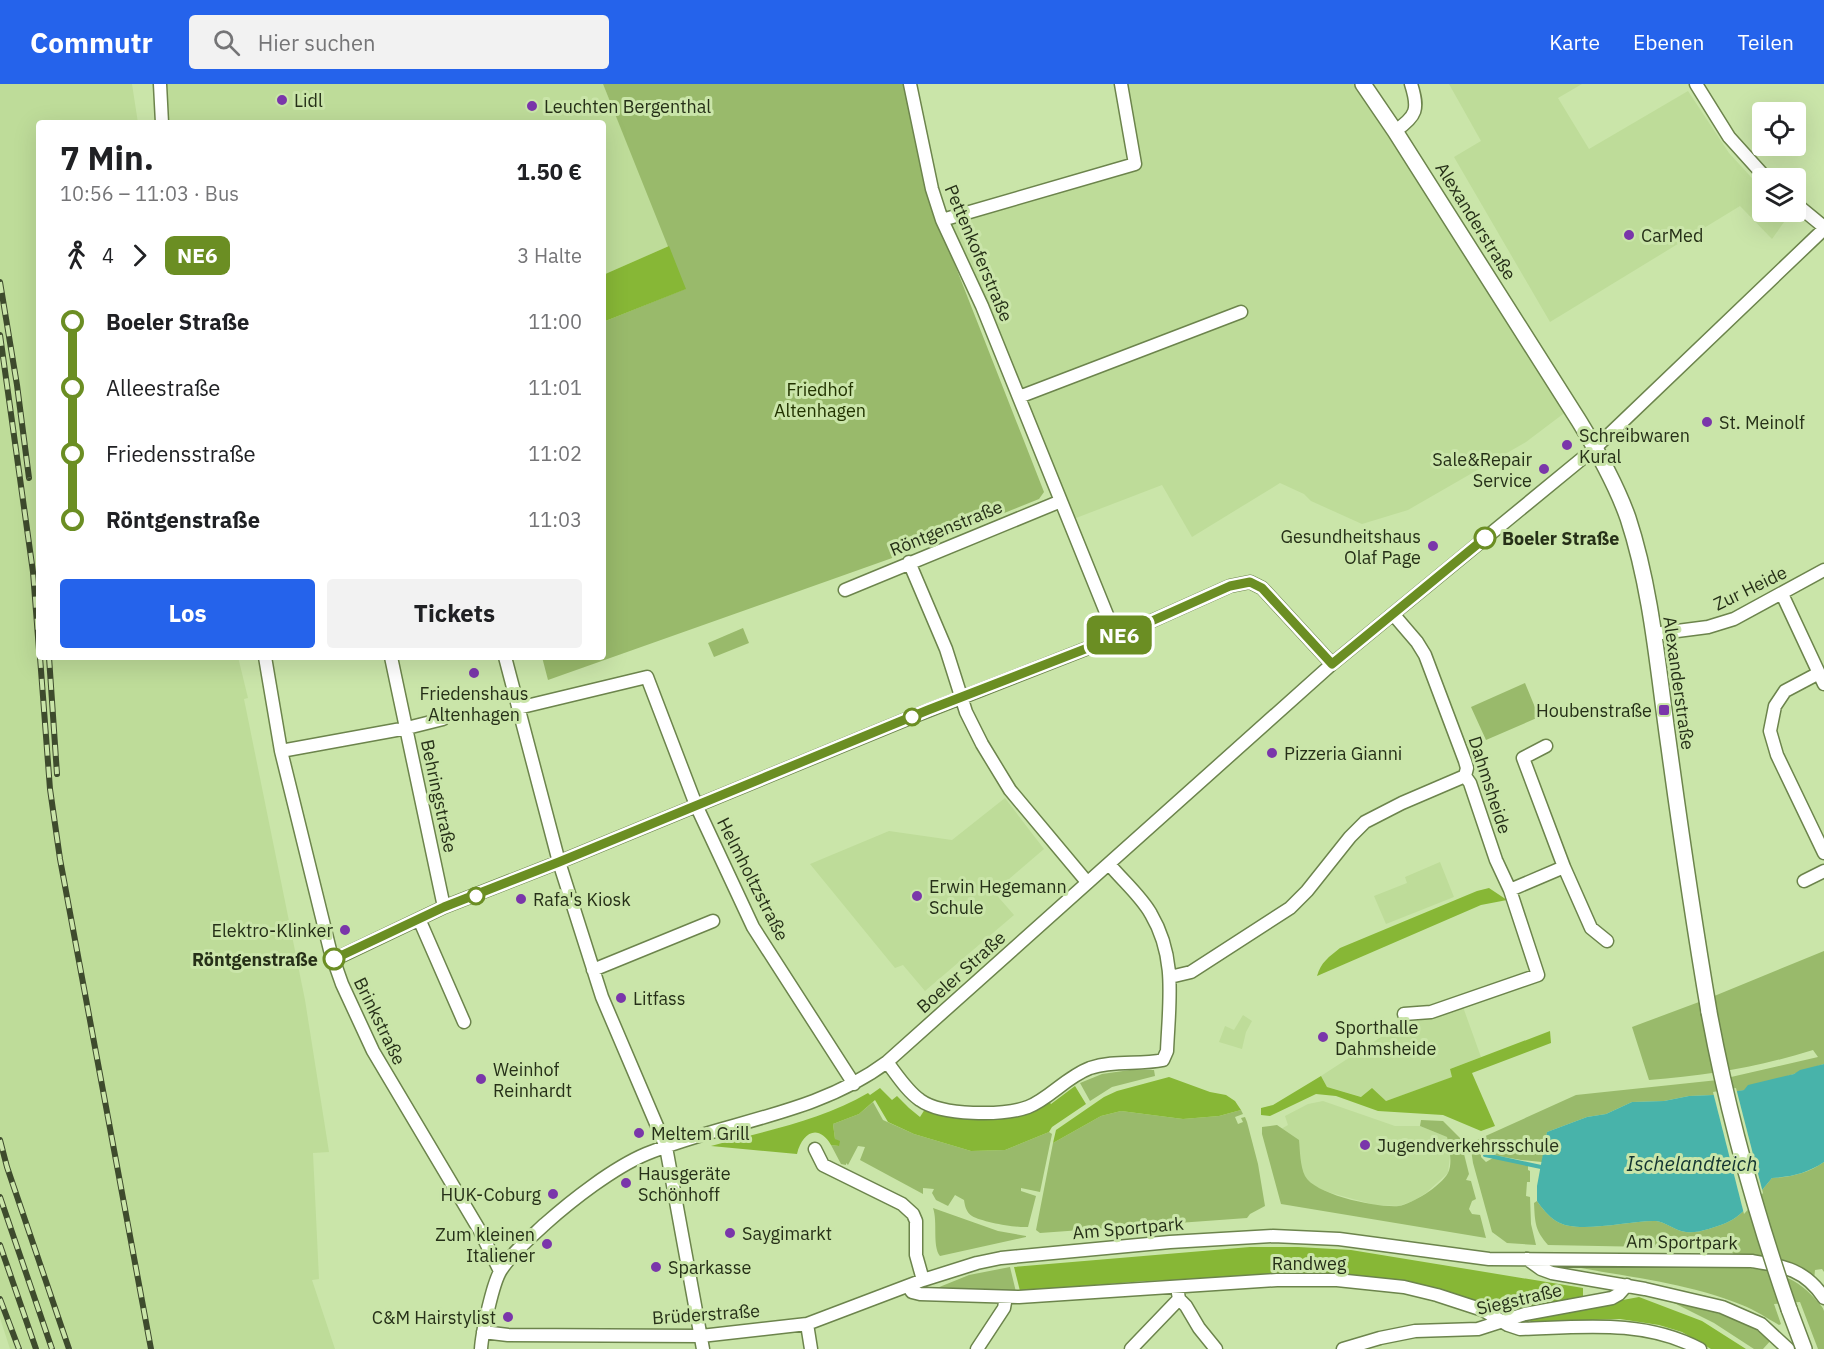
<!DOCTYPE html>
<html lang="de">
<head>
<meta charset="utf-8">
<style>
  :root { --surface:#fff; --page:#f2f2f2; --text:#202124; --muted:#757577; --accent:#2563eb }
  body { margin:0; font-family:"IBM Plex Sans",sans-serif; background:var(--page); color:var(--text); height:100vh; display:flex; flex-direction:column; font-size:22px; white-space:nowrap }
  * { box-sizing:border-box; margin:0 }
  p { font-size:20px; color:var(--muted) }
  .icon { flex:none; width:33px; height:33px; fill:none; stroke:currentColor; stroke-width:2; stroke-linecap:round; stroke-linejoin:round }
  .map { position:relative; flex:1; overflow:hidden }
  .drawer { position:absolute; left:36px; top:36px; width:570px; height:540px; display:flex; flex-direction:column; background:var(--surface); border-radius:6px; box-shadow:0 6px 24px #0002 }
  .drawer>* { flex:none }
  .badge { padding:0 12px; border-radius:9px; font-size:21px; line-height:39px }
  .tools { position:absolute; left:1752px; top:18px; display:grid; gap:12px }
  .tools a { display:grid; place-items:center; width:54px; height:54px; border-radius:6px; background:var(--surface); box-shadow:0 6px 24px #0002; font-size:30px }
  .map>.badge { position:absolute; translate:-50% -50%; box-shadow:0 0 0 3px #fff }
  .legs { display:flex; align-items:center; gap:9px; height:66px; padding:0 24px; font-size:20px }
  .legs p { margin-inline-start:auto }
  .overview { display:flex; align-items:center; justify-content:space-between; height:102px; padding:0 24px }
  h1 { font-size:33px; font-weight:800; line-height:45px }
  .cta { display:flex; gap:12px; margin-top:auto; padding:12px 24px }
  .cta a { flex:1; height:69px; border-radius:6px; background:var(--accent); color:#fff; font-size:24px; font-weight:800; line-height:69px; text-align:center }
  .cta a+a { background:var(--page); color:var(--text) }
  ul { padding:0 24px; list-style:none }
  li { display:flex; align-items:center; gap:21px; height:66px; font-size:22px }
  li i { display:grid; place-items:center; width:9px; height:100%; margin:0 8px; background:currentColor }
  li i::after { content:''; width:15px; height:15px; margin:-8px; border:4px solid; border-radius:50%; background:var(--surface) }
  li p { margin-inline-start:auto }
  li:first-child i { background:linear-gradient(#0000 50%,currentColor 0) }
  li:last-child i { background:linear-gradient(currentColor 50%,#0000 0) }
  header { display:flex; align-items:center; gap:36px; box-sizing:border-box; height:84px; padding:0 30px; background:var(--accent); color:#fff }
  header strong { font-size:28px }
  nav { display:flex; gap:33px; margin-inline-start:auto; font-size:21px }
  .search { width:420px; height:54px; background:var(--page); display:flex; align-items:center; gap:15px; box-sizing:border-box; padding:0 21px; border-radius:6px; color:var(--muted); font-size:22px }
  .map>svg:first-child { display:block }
  .built { fill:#bedc99 }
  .green { fill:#99ba6b }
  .forest { fill:#87b736 }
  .water { fill:#48b3aa }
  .pier { fill:#cae5a9 }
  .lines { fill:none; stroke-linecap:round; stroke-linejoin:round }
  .stream { stroke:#48b3aa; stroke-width:4 }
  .minor-casing { stroke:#6c844c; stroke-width:15 }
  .major-casing { stroke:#6c844c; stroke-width:18 }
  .minor { stroke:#fff; stroke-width:12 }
  .major { stroke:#fff; stroke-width:15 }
  .rail-casing { stroke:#3e4b2d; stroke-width:6 }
  .rail { stroke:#cae5a9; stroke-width:4; stroke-dasharray:11; stroke-linecap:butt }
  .major-bridge-casing { stroke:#6c844c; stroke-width:18; stroke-linecap:butt }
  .major-bridge { stroke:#fff; stroke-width:15 }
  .line-1-casing { stroke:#fff; stroke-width:14 }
  .line-1 { stroke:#6b8e23; stroke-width:9 }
  .poi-dot { fill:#7a36aa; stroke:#cae5a9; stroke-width:2 }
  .stop-1-dot { fill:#fff; stroke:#6b8e23; stroke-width:3 }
  .labels { text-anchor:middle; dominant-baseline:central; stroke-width:6; stroke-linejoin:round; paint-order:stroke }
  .poi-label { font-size:18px; fill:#263018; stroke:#cae5a9; text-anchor:start }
  .street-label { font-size:18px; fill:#263018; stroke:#cae5a9 }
  .park-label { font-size:18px; fill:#230; stroke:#cae5a9 }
  .stop-label { font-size:18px; font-weight:bold; fill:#263018; stroke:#cae5a9; text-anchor:start }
  .water-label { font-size:20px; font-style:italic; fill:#133431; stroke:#cae5a9 }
</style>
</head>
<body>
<header>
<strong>Commutr</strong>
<div class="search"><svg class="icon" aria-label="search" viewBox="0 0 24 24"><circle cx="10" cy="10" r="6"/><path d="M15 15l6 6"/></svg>Hier suchen</div>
<nav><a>Karte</a><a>Ebenen</a><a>Teilen</a></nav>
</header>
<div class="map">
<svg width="1824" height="1265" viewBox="0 0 1824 1265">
  <rect width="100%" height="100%" fill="#cae5a9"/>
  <path class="built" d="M0 0H132L138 39H39V573H238L248 614 244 615 305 916 329 1068 313 1069 319 1195 312 1196 335 1265H10L0 1234Z
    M160 0H603L669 162 603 191V39H162Z
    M1121 0H1363L1571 324 1526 358 1408 426 1362 440 1311 417 1304 410 1280 399 1192 453 1162 401 1076 434 1061 417 942 136 1135 81Z
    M1449 0H1582L1558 14 1589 65 1688 7 1729 69 1762 105V128H1785L1789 131 1772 155 1740 122 1550 238 1454 73 1481 57Z
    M1005 714 1044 765 994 808 1014 831 925 907 903 881 895 884 810 780 889 747 952 756Z
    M1440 778 1454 813 1386 840 1374 812 1407 799 1405 793Z
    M1463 923 1481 973 1450 985 1453 993 1386 1017 1362 1013 1327 1003 1321 992 1395 944Z
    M1243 931 1252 937 1246 948 1242 965 1219 958 1225 942 1234 946Z
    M1323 1017 1395 1042H1420L1447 1053 1450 1071 1448 1089 1426 1109 1413 1117 1399 1122 1375 1121 1331 1109 1313 1102 1302 1095 1281 1045 1288 1041 1285 1032 1308 1020Z"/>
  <path class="green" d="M603 0H904L926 107 1044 408 1039 415 895 473 548 596 542 573H603V238L685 205Z
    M743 544 749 559 714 573 708 559Z
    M1525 599 1539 633 1486 656 1471 623Z
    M1824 867V980L1745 1006 1713 1011 1689 1012 1664 1017 1632 1018 1606 1030 1587 1033 1547 1048 1542 1078 1521 1076 1493 1071 1490 1066 1481 1069V1073L1486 1078 1493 1074 1528 1081V1086L1530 1087V1098H1527L1526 1112 1530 1113 1531 1140 1536 1161 1507 1159 1492 1148 1473 1079 1470 1059 1576 1011 1718 996 1818 973 1813 966C1758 983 1707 992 1649 996L1632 943 1707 915Z
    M1130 986H1154L1155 992 1112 1003 1090 1017 1080 999 1102 990Z
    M873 1018 883 1036 914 1050 971 1067 1005 1066 1049 1048 1052 1050 1040 1108 1021 1104V1107L1036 1112 1028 1143C1016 1144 982 1138 972 1132 966 1128 965 1122 964 1116L955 1111 948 1122 936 1116 932 1109 934 1105 923 1104V1110L860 1076 865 1063 858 1062 848 1081 846 1079V1081L841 1080 831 1061 839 1062 835 1055 833 1040 859 1030Z
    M1241 1026 1243 1030 1235 1033 1238 1040 1243 1038 1241 1034 1245 1033 1247 1038 1258 1080 1265 1122 1250 1130 1247 1134 1040 1149 1036 1146 1053 1059 1101 1032 1121 1027 1183 1035 1219 1032Z
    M1421 1036 1443 1037 1460 1054 1469 1090 1466 1096 1471 1097 1476 1115 1472 1117 1469 1125 1472 1130 1480 1131 1486 1154 1281 1120 1262 1050V1043L1277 1041 1299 1056C1300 1066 1300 1082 1305 1092 1315 1111 1378 1124 1399 1122 1412 1120 1441 1102 1448 1089 1453 1079 1449 1063 1447 1053L1420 1042Z
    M1824 1078V1188L1822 1185 1815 1186 1814 1196 1736 1173 1725 1159 1700 1164 1548 1161C1535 1146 1535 1139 1534 1119L1537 1117C1542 1124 1548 1132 1556 1137 1577 1151 1630 1136 1656 1137 1666 1138 1675 1147 1686 1148 1697 1150 1715 1143 1726 1139 1745 1131 1759 1109 1772 1094 1792 1093 1808 1089 1824 1078Z
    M933 1124 998 1147 1026 1152V1153L940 1172C932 1162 938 1138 933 1124Z
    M1580 1181 1737 1183C1768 1185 1795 1191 1816 1216 1819 1219 1823 1223 1824 1227 1824 1238 1824 1254 1824 1265H1818L1800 1218 1774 1220 1781 1240 1779 1241C1767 1234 1755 1226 1742 1221 1691 1200 1635 1194 1581 1184Z
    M1010 1183 1016 1208 932 1206 969 1191Z
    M1664 1214C1704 1224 1737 1233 1772 1255L1763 1265H1754L1714 1239Z"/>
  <path class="forest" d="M669 162 686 205 603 238V191Z
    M1489 804 1507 816 1481 821 1317 892C1321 878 1329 873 1340 864L1477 807Z
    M1550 947 1551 959 1472 989 1495 1042 1481 1047 1443 1031 1378 1027 1336 1012 1316 1010 1270 1032 1261 1031V1024L1273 1021 1321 992 1327 1003 1361 1013 1372 1004 1386 1017 1452 993 1450 985Z
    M1169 993 1210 1008 1226 1011 1235 1017 1241 1026 1219 1032 1183 1035 1121 1027 1101 1032 1053 1059 1056 1046 1104 1013 1117 1007Z
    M1075 1002 1086 1020 1052 1043 1049 1048 1005 1066 971 1067 914 1050 888 1038 875 1016 859 1030 833 1040 835 1055 840 1057 839 1062 831 1061C818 1039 802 1049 797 1070L711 1062C763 1047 821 1037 868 1009L870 1011 880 1004 892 1016 897 1012 909 1024 920 1033 925 1025 948 1032 1048 1016 1051 1020Z
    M1250 1163H1298L1351 1166 1583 1204V1214L1528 1223 1510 1224 1483 1220 1398 1196 1349 1191 1146 1197 1020 1207 1014 1183Z
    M1639 1213 1702 1237 1746 1265H1711L1682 1248 1659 1241 1620 1235 1535 1238H1531L1529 1235 1530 1233Z"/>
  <path class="water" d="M1824 980V1078C1808 1089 1791 1093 1772 1094 1759 1109 1745 1131 1726 1139 1715 1143 1697 1150 1686 1148 1675 1147 1666 1138 1656 1137 1630 1136 1577 1151 1556 1137 1548 1132 1542 1124 1537 1117V1102L1547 1048 1587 1033 1606 1030 1632 1018 1664 1017 1689 1012 1713 1011 1744 1006 1748 1001 1794 990 1800 986Z"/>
  <path class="pier" d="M1736 1004 1763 1109 1744 1130 1713 1008Z"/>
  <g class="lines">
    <path class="stream" d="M1485 1071 1541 1083"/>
    <defs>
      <path id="minor" d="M160 0 162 39
        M910 0 932 105 942 136 982 222 1116 553
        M1696 0 1729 53 1766 94
        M1395 47C1417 32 1419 25 1411 0
        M1796 120 1824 143
        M942 136 1135 80 1121 0
        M1019 313 1241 228
        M909 478 946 565 966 628 982 660 1010 706 1087 798
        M845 506 1061 417
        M1782 510 1824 600
        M1393 530 1417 558 1425 571 1465 677 1467 684 1465 692 1470 699 1496 776 1510 806 1538 891 1431 928 1404 930
        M1654 550 1708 543 1734 535 1824 486
        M265 573 281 667 330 866 342 900 373 967 480 1147 500 1187
        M391 573 444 823
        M505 573 559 778 602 913 666 1063 703 1265
        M1819 589 1785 607 1775 622 1770 647 1777 671 1824 769
        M518 624 647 593 696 721 753 843 854 1000
        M1546 662 1523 674 1564 783
        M281 667 407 644 443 635
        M1804 797 1824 787
        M1510 806 1564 783 1591 844 1607 857
        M419 835 464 938
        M333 876 444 823 559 778 912 633 1116 553 1230 502 1250 498 1262 504 1332 580
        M593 886 713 837
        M1170 893 1191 888 1290 824 1307 807 1350 753 1365 738 1402 719 1465 692
        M887 978C897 991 907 1007 920 1016 942 1032 1003 1032 1028 1023 1049 1015 1066 993 1090 984 1114 976 1139 981 1163 976L1167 967C1169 918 1177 874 1151 830 1141 812 1122 796 1109 780
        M815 1065 823 1081 902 1120 913 1130 916 1137V1171L923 1196
        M1527 1175 1541 1185 1552 1189 1645 1205 1722 1223 1761 1240 1788 1265
        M908 1202 912 1208 920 1210 1019 1213 1277 1196H1337L1404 1203 1437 1211 1483 1226 1508 1241 1520 1245C1582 1243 1644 1235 1700 1265
        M1179 1215 1186 1222 1199 1244 1216 1265
        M807 1240 811 1265
        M483 1248 508 1251 701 1252 807 1240 923 1196 977 1179 1001 1174 1170 1158 1273 1152 1339 1155 1489 1175 1752 1177C1783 1182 1805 1185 1824 1214
        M481 1265C482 1249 493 1198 501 1186 512 1169 530 1154 545 1140 572 1116 613 1084 646 1070 726 1037 816 1031 887 978L1332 580 1595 364 1824 145
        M977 1265 1004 1224 1006 1213
        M1131 1265 1179 1215 1177 1203
        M1343 1265 1380 1254 1415 1247 1478 1245 1525 1230 1612 1214 1619 1210 1627 1201"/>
      <path id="major" d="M1363 0 1395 47 1579 337C1598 368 1616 400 1628 434 1652 507 1658 587 1669 663 1681 751 1694 840 1709 928
        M1789 1225 1804 1265"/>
    </defs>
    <use href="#minor" class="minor-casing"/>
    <use href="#major" class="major-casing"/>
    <use href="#minor" class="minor"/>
    <use href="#major" class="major"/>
    <defs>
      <path id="rail" d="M0 198 17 301 29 394
        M0 251 33 488 39 566
        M40 573 50 705 60 775 151 1265
        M49 573 57 690
        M0 1056 7 1083 69 1265
        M0 1113 52 1265
        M0 1161 36 1265
        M0 1215 19 1265"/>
    </defs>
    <use href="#rail" class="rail-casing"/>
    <use href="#rail" class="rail"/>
    <defs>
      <path id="major-bridge" d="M1709 928C1728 1031 1755 1127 1789 1225"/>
    </defs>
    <use href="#major-bridge" class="major-bridge-casing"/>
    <use href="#major-bridge" class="major-bridge"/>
  </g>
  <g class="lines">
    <defs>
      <path id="line-1" d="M334 875 444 823 559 778 928 626 1116 553 1230 502 1250 498 1262 504 1332 580 1485 454"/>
    </defs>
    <use href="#line-1" class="line-1-casing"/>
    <use href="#line-1" class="line-1"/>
  </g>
  <g class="poi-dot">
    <circle cx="282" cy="16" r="6"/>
    <circle cx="532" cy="22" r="6"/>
    <circle cx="1629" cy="151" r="6"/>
    <circle cx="1707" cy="338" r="6"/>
    <circle cx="1567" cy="361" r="6"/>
    <circle cx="1544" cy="385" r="6"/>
    <circle cx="1433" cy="462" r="6"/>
    <circle cx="474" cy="589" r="6"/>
    <rect x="1658" y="620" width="12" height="12" rx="3"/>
    <circle cx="1272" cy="669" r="6"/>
    <circle cx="917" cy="812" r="6"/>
    <circle cx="521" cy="815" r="6"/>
    <circle cx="345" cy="846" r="6"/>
    <circle cx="621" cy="914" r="6"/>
    <circle cx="1323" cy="953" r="6"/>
    <circle cx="481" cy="995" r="6"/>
    <circle cx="639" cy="1049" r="6"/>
    <circle cx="1365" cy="1061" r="6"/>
    <circle cx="626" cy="1099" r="6"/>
    <circle cx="553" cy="1110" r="6"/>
    <circle cx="730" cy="1149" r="6"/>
    <circle cx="547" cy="1160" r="6"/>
    <circle cx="656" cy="1183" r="6"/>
    <circle cx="508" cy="1233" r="6"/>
  </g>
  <g class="stop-1-dot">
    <circle cx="1485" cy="454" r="10"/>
    <circle cx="912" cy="633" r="8"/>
    <circle cx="476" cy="812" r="8"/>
    <circle cx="334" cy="875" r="10"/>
  </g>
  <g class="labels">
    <g class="poi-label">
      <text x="294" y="16">Lidl</text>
      <text x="544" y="22">Leuchten Bergenthal</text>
      <text x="1641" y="151">CarMed</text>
      <text x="1719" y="338">St. Meinolf</text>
      <text x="1579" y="351">Schreibwaren<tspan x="1579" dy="21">Kural</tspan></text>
      <text x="1532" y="375" text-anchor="end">Sale&amp;Repair<tspan x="1532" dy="21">Service</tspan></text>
      <text x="1421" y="452" text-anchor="end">Gesundheitshaus<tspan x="1421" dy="21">Olaf Page</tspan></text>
      <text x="474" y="609" text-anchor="middle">Friedenshaus<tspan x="474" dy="21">Altenhagen</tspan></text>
      <text x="1652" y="626" text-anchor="end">Houbenstraße</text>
      <text x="1284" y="669">Pizzeria Gianni</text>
      <text x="929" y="802">Erwin Hegemann<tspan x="929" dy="21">Schule</tspan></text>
      <text x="533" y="815">Rafa's Kiosk</text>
      <text x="333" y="846" text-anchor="end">Elektro-Klinker</text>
      <text x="633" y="914">Litfass</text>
      <text x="1335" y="943">Sporthalle<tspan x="1335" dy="21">Dahmsheide</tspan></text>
      <text x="493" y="985">Weinhof<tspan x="493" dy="21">Reinhardt</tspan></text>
      <text x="651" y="1049">Meltem Grill</text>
      <text x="1377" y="1061">Jugendverkehrsschule</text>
      <text x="638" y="1089">Hausgeräte<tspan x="638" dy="21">Schönhoff</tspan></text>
      <text x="541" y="1110" text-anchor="end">HUK-Coburg</text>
      <text x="742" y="1149">Saygimarkt</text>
      <text x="535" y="1150" text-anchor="end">Zum kleinen<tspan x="535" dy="21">Italiener</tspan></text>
      <text x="668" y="1183">Sparkasse</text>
      <text x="496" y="1233" text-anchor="end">C&amp;M Hairstylist</text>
    </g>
    <g class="street-label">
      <text transform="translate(1476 137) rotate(58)">Alexanderstraße</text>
      <text transform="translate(979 169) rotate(67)">Pettenkoferstraße</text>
      <text transform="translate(946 444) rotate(-22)">Röntgenstraße</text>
      <text transform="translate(1750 504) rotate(-26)">Zur Heide</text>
      <text transform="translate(1679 599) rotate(82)">Alexanderstraße</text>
      <text transform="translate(1490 701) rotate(72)">Dahmsheide</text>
      <text transform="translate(439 712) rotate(78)">Behringstraße</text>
      <text transform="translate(753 795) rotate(63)">Helmholtzstraße</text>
      <text transform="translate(961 888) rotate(-42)">Boeler Straße</text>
      <text transform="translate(380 937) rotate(64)">Brinkstraße</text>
      <text transform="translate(1128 1144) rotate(-5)">Am Sportpark</text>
      <text transform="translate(1682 1158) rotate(1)">Am Sportpark</text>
      <text x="1309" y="1179">Randweg</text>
      <text transform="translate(1519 1215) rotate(-13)">Siegstraße</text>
      <text transform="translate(706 1230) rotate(-4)">Brüderstraße</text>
    </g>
    <g class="park-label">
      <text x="820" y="305">Friedhof<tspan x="820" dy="21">Altenhagen</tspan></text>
    </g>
    <g class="stop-label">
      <text x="1502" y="454">Boeler Straße</text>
      <text x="318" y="875" text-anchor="end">Röntgenstraße</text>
    </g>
    <g class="water-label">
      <text x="1692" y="1079">Ischelandteich</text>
    </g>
  </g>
</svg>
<div class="tools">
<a><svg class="icon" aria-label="locate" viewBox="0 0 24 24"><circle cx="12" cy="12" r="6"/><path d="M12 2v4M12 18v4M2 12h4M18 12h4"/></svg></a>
<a><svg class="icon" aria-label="layers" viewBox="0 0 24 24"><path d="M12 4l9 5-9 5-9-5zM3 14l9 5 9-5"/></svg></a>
</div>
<b class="badge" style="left:1119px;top:551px;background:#6b8e23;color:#fff">NE6</b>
<section class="drawer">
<div class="overview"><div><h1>7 Min.</h1><p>10:56 – 11:03 · Bus</p></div><b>1.50 €</b></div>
<div class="legs"><svg class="icon" aria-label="walk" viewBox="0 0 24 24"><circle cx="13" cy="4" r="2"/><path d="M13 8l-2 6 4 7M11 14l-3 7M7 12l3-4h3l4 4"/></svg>4<svg class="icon" aria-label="forward" viewBox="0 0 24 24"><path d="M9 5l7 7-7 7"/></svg><b class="badge" style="background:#6b8e23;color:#fff">NE6</b><p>3 Halte</p></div>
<ul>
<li><i style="color:#6b8e23"></i><b>Boeler Straße</b><p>11:00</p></li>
<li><i style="color:#6b8e23"></i><span>Alleestraße</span><p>11:01</p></li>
<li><i style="color:#6b8e23"></i><span>Friedensstraße</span><p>11:02</p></li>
<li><i style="color:#6b8e23"></i><b>Röntgenstraße</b><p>11:03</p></li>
</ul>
<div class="cta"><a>Los</a><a>Tickets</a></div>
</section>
</div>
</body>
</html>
